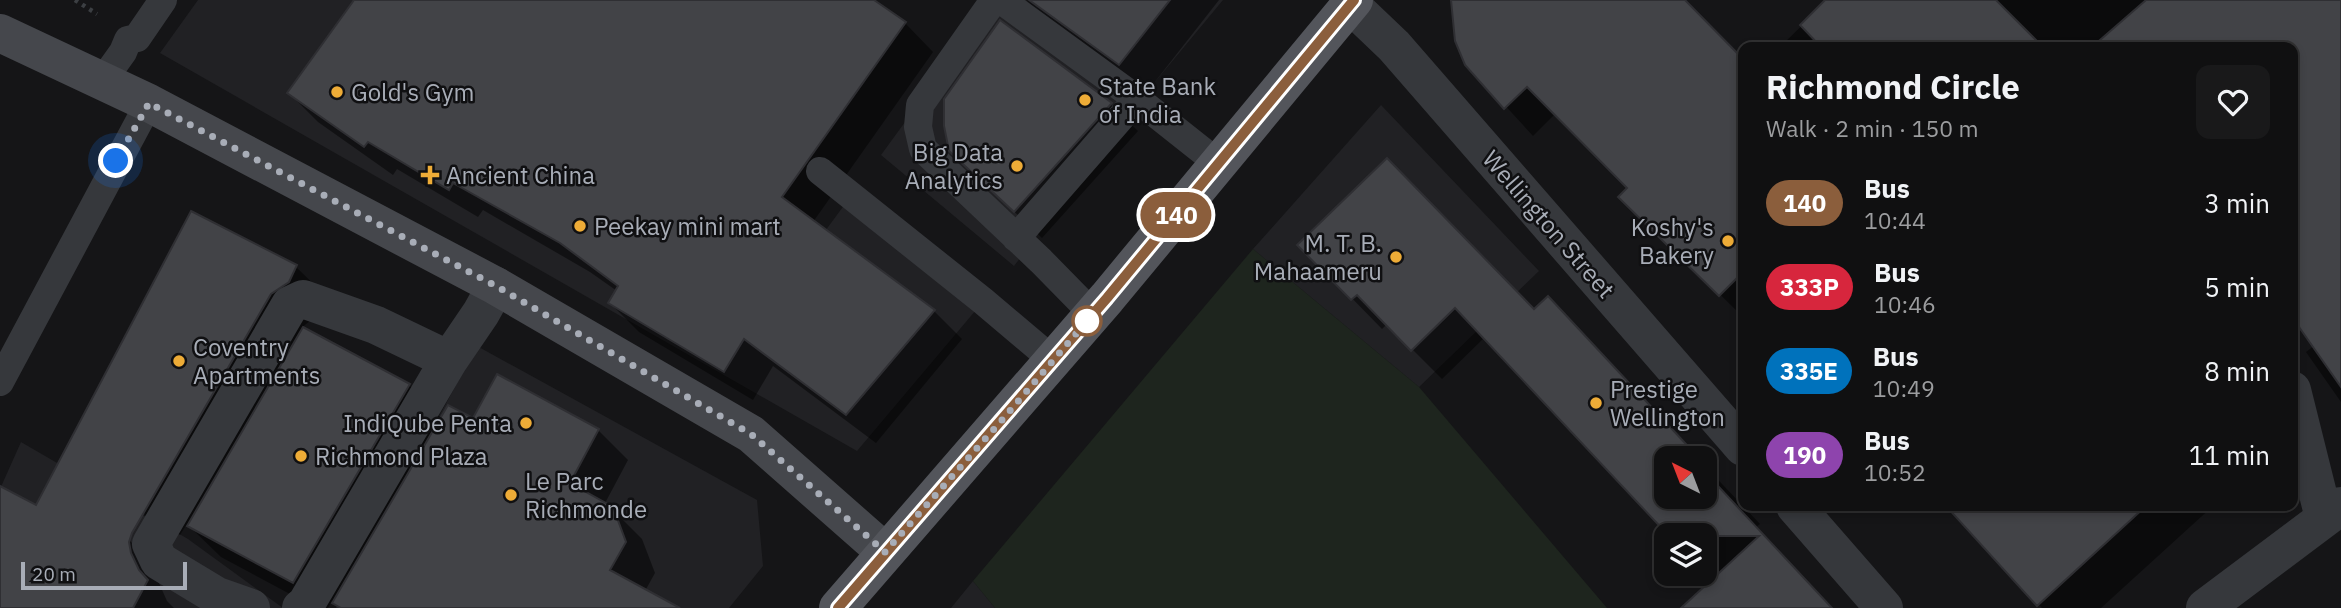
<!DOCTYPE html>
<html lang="en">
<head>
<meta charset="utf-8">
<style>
  :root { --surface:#101011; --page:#19191a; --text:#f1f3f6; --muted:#9c9d9f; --line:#303031 }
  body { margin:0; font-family:"IBM Plex Sans",sans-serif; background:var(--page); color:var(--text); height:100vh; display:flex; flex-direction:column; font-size:26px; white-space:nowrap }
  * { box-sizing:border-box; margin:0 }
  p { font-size:23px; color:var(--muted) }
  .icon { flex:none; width:38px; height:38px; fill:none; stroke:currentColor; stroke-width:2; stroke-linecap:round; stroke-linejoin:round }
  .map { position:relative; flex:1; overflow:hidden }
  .sheet { position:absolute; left:1738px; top:42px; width:560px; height:469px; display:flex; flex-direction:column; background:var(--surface); border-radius:14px; box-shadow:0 4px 10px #0003,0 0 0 2px var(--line) }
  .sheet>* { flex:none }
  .badge { padding:0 14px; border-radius:23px; font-size:24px; line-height:46px }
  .needle { width:46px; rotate:318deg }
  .buttons { position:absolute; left:1654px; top:446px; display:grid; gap:14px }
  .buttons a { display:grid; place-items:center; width:63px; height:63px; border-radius:14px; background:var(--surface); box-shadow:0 4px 10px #0003,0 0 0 2px var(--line); font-size:35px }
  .scale { position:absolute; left:21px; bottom:18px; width:166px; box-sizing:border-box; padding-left:7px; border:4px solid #a8adb7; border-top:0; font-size:19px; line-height:24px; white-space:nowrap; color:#a8adb7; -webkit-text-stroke:5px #101012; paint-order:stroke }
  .you { position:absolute; width:35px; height:35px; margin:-18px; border:5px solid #fff; border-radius:50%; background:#1a73e8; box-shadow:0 0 0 10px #1a73e833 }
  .map>.badge { position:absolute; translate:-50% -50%; box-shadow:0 0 0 4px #fff }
  .round { display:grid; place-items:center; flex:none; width:74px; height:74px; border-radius:14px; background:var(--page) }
  .head { display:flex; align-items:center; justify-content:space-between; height:119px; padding:0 28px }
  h1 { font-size:33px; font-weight:800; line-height:52px }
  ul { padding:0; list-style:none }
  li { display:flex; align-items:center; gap:21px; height:84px; padding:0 28px }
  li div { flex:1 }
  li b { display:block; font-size:26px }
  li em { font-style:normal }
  li .badge { min-width:77px; font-weight:700; text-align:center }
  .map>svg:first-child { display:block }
  .built { fill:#212124 }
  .green { fill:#1e251e }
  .shadow { fill:#0007 }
  .building { fill:#424347; stroke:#2f2f33; stroke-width:2 }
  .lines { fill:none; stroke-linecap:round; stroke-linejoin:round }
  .path { stroke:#3c3f43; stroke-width:4.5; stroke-dasharray:3.5 5; stroke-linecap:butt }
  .lane { stroke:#36383c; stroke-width:28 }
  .street { stroke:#36383c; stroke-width:38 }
  .secondary { stroke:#45474c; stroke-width:38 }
  .primary { stroke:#53555b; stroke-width:38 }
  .line-casing { stroke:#fff; stroke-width:16 }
  .line { stroke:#8b5e3c; stroke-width:10 }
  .walk { stroke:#a8adb7; stroke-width:7; stroke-dasharray:0 12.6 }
  .poi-dot { fill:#eeac37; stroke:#101012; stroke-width:2.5 }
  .stop-dot { fill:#fff; stroke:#8b5e3c; stroke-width:3.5 }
  .labels { text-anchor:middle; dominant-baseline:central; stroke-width:5; stroke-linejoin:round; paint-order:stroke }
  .poi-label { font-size:24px; fill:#a8adb7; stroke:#101012; text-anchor:start }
  .street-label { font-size:24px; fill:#a8adb7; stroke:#101012 }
</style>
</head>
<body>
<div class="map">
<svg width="2341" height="608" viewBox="0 0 2341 608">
  <rect width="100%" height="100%" fill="#151517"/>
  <path class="built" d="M198 0H422L806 257 859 185 992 291 857 451 160 53Z
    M994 0H1223L1155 82 1014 266 881 155Z
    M1381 105 1539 271 1419 387 1253 249Z
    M477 346 757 500 763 566 729 608H336Z
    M21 442 188 539 283 608H0V489Z
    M973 581 995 608H951Z"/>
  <path class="green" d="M1253 249 1419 387 1607 608H995L973 581Z"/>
  <path class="shadow" d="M357 0H871L905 23 933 52 813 222 934 311 962 339 876 443 773 366 753 400 639 332 610 303 617 291 590 272 483 210 478 217 397 169 393 175 318 122 289 93Z
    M1026 0H1219L1147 92 1039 13Z
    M1467 0H1683L1743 61V317L1621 197 1630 188 1556 113 1533 136 1467 64Z
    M1828 0H2341V402L2306 352 2315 345 2292 47H1780Z
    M1110 104 1138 131 1042 238 979 178Z
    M1300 245 1535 311 1485 337 1442 379 1387 324 1382 329Z
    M296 267 328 298 320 313 301 328 409 385 442 419 598 430 628 460 604 505 612 509 642 539 655 573 645 591 666 608H339L332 601 328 608H316L221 557 187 524 180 535 94 489 63 458Z
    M1676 436 1698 458H1666V497H1704V465L1760 524 1756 527 1832 608H1683L1713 580 1704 571V536L1622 483Z
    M0 501 36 508 129 540 158 569 159 583 167 601 174 608H0Z
    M1972 506H2213L2101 608H2042L1959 518Z"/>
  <path class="building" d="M354 0H874L906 22 782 197 935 310 846 415 744 339 724 372 608 303 618 286 560 243 453 183 449 190 368 142 364 147 287 93Z
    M1029 0H1170L1119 65Z
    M1451 0H1685L1743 59V272L1719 296 1618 197 1627 188 1527 87 1504 109 1465 65 1455 41Z
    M1825 0H1996L2043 47H1821L1800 25Z
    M2146 0H2341V387L2292 317V47H2092Z
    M1000 20 1112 103 1014 212 949 151 944 126V99Z
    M1387 158 1534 309 1548 296 1699 458H1666V497H1704V471L1832 608H1681L1759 536H1669L1455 308 1411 351 1357 295 1351 300 1297 245Z
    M191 211 297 265 289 282 271 294 132 533 129 542 131 553 139 570 148 580 133 608H0V486L36 505Z
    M303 327 410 384 293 583 187 526Z
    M497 374 599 429 570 483 613 507 626 542 610 570 680 608H341L332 603 448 405 473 418Z
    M1946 506H2146L2037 606Z"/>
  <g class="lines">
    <path class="path" d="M75 0 97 14"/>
    <path class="lane" d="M994 0 920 105 918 127 923 149 1041 261 1093 314
      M1001 0 1137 99 1219 164
      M103 80 123 52 128 40 137 38 163 0
      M820 171 983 301 1054 361
      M1016 238 1137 99
      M0 382 149 103"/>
    <path class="street" d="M1351 5 1394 46 1743 447
      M2292 390 2324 518
      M1795 506 1884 608
      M251 608 217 596 159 561 151 544 290 305 303 299 376 325 449 360
      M301 608 306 604 449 360 481 313 496 286
      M2205 608 2341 506"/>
    <path class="secondary" d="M0 33 149 103 496 286 751 434 885 552"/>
    <path class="primary" d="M838 608 1107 298 1354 0"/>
  </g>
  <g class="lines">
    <defs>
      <path id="line" d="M838 608 1107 298 1354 0"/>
    </defs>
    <use href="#line" class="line-casing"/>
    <use href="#line" class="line"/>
    <path class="walk" d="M116 161 149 103 496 286 751 434 885 552 1002 420 1093 314 1087 321"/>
  </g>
  <g class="poi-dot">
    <circle cx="337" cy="92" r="7"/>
    <circle cx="1085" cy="100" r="7"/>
    <circle cx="1017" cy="166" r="7"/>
    <path d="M426.5 164.5h7v7h7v7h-7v7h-7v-7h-7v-7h7z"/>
    <circle cx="580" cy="226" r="7"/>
    <circle cx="1728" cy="241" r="7"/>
    <circle cx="1396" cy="257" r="7"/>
    <circle cx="179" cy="361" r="7"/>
    <circle cx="1596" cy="403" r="7"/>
    <circle cx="526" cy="423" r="7"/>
    <circle cx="301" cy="456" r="7"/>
    <circle cx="511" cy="495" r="7"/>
  </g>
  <circle class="stop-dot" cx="1087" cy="321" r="14"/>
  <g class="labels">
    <g class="poi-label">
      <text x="1099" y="86">State Bank<tspan x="1099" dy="28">of India</tspan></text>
      <text x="351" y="92">Gold's Gym</text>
      <text x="1003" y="152" text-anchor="end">Big Data<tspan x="1003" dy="28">Analytics</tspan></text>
      <text x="446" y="175">Ancient China</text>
      <text x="594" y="226">Peekay mini mart</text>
      <text x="1714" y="227" text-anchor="end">Koshy's<tspan x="1714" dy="28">Bakery</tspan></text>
      <text x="1382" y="243" text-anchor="end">M. T. B.<tspan x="1382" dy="28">Mahaameru</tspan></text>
      <text x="193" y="347">Coventry<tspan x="193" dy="28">Apartments</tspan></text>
      <text x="1610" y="389">Prestige<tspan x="1610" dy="28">Wellington</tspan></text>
      <text x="512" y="423" text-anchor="end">IndiQube Penta</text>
      <text x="315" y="456">Richmond Plaza</text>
      <text x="525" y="481">Le Parc<tspan x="525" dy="28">Richmonde</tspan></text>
    </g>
    <g class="street-label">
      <text transform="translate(1549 224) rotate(49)">Wellington Street</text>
    </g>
  </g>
</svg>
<div class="buttons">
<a><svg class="needle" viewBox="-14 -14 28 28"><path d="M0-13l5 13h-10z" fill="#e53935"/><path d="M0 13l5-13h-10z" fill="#9c9d9f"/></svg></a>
<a><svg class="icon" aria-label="layers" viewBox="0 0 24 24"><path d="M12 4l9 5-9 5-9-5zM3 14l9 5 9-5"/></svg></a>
</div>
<div class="scale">20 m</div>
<div class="you" style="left:116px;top:161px"></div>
<b class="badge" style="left:1176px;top:215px;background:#8b5e3c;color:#fff">140</b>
<section class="sheet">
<div class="head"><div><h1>Richmond Circle</h1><p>Walk · 2 min · 150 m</p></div><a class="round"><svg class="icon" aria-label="heart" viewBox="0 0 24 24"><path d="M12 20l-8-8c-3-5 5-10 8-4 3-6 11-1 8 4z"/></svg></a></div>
<ul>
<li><span class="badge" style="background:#8b5e3c;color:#fff">140</span><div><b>Bus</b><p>10:44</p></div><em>3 min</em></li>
<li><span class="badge" style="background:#d7263d;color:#fff">333P</span><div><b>Bus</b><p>10:46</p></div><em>5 min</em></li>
<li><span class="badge" style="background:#0072bc;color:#fff">335E</span><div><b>Bus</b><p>10:49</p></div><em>8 min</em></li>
<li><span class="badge" style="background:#8e44ad;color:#fff">190</span><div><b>Bus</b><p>10:52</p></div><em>11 min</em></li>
</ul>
</section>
</div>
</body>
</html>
